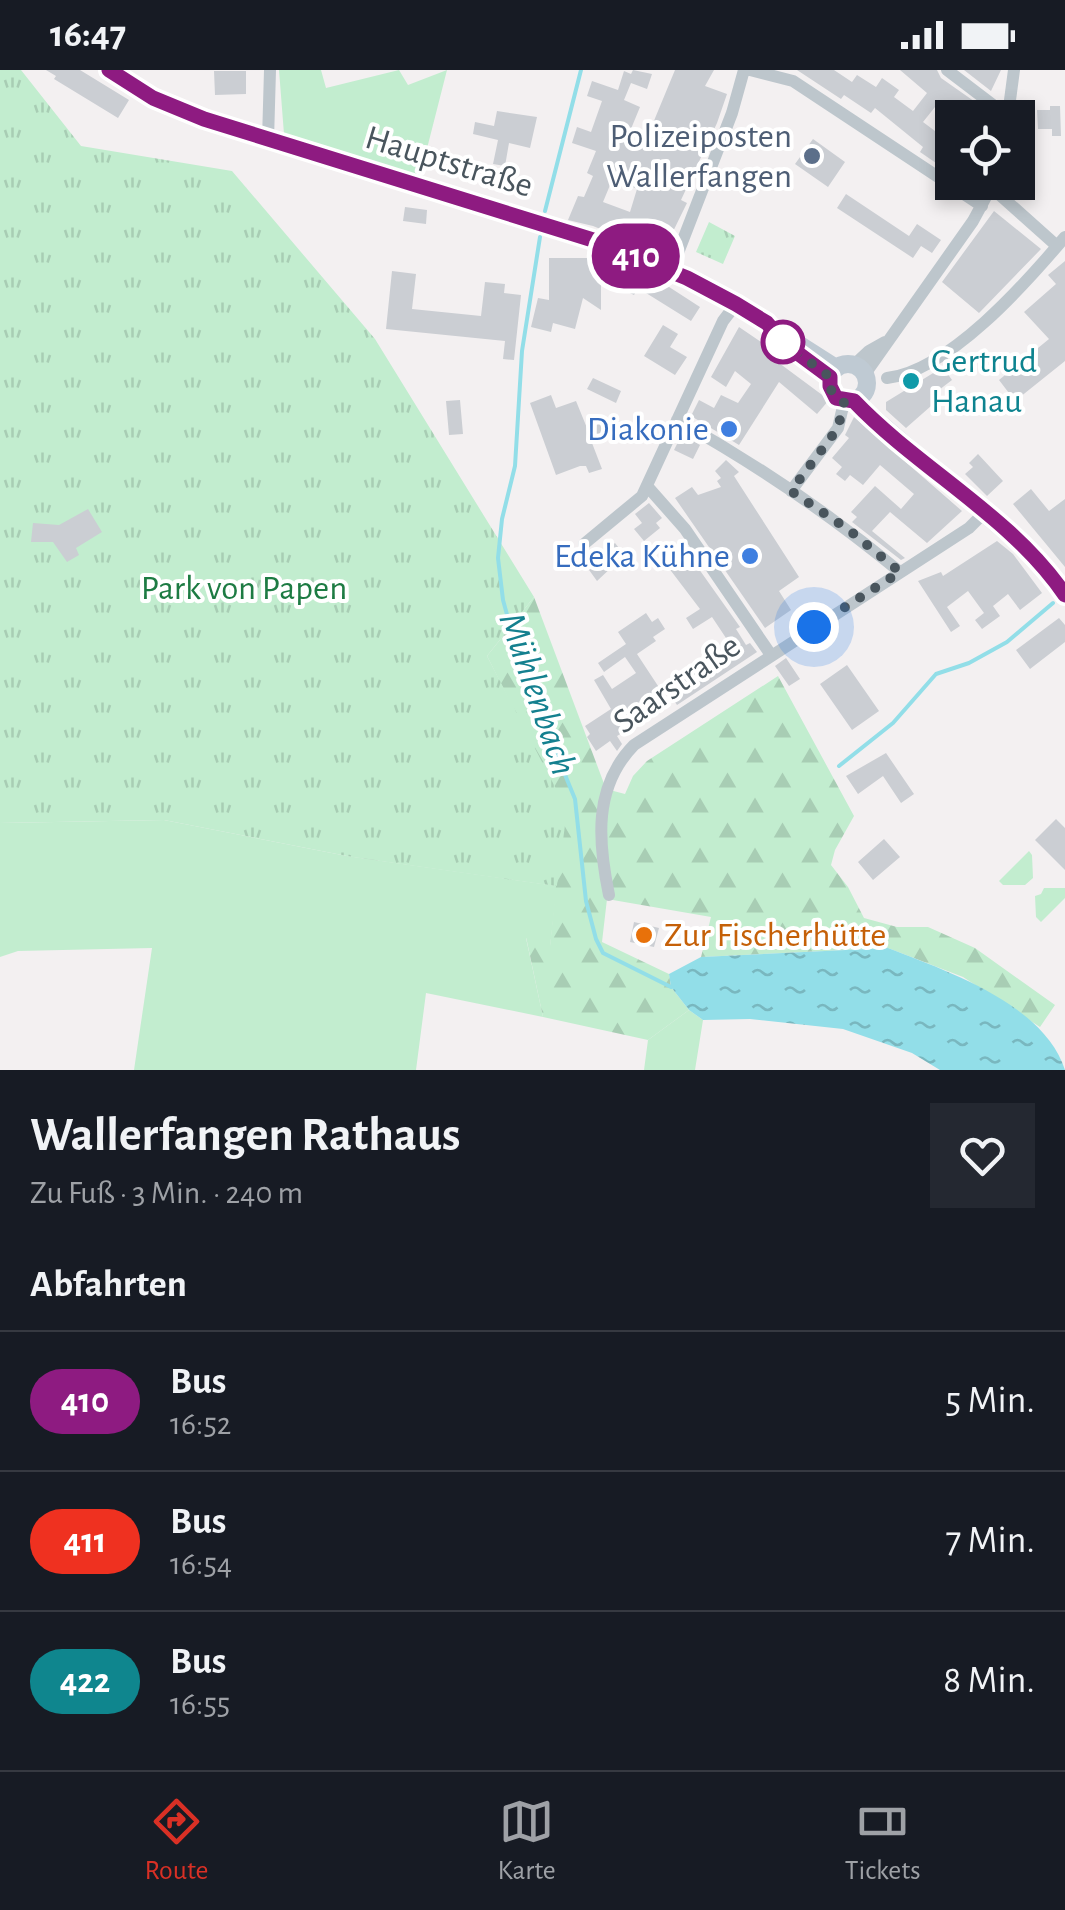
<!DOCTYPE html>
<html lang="de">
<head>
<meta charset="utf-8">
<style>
  :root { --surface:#171b24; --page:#242831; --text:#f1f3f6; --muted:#9ea1a6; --line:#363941; --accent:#d93025 }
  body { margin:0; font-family:"Alegreya Sans",sans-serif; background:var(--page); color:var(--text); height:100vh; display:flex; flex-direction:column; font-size:38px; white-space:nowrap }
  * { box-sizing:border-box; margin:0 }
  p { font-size:32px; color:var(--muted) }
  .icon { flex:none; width:55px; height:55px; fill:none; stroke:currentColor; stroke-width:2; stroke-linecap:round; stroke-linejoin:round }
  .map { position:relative; height:1000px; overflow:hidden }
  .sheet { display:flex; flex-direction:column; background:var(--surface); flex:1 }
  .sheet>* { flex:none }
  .badge { padding:0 20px; border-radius:32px; font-size:35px; line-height:65px }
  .controls { position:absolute; left:935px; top:30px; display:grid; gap:20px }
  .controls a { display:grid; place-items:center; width:100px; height:100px; border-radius:0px; background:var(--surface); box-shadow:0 5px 15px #0003; font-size:50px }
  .you { position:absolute; width:50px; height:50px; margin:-25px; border:8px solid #fff; border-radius:50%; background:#1a73e8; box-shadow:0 0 0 15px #1a73e833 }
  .map>.badge { position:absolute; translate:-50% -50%; box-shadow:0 0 0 5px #fff }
  h2 { padding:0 30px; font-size:38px; line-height:90px }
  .round { display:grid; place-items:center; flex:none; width:105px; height:105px; border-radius:0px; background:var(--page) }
  .summary { display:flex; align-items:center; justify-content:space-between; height:170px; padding:0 30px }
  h1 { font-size:48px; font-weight:600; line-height:75px }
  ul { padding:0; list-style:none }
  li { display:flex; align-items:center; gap:30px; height:140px; padding:0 30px; border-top:2px solid var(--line) }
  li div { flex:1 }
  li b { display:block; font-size:38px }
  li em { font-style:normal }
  li .badge { min-width:110px; font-weight:700; text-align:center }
  .status { display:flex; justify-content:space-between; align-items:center; height:70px; padding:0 50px; background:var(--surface); direction:ltr }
  .status svg { height:28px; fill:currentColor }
  .menu { display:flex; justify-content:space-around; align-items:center; height:140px; border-top:2px solid var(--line); background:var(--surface); font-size:28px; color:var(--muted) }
  .menu a { display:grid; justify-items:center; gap:5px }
  .menu .selected { color:var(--accent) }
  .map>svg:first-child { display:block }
  .green { fill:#c2edcf }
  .forest { fill:url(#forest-firs) }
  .park { fill:url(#park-tufts) }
  .water { fill:url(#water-ripples) }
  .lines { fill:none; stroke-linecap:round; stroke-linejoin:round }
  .stream { stroke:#92dee8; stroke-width:4 }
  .building { fill:#cbced3; fill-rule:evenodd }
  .minor { stroke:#bdc6cc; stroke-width:12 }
  .secondary { stroke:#bfcad3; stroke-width:18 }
  .line-casing { stroke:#fff; stroke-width:22 }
  .line { stroke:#8e1b81; stroke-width:15 }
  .walk { stroke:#49555d; stroke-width:10; stroke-dasharray:0 18 }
  .service-dot { fill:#5c6f8a; stroke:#fff; stroke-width:4 }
  .stop-dot { fill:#fff; stroke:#8e1b81; stroke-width:5 }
  .culture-dot { fill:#0f9aa8; stroke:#fff; stroke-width:4 }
  .shop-dot { fill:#3f7fe0; stroke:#fff; stroke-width:4 }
  .food-dot { fill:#e8710a; stroke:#fff; stroke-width:4 }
  .labels { text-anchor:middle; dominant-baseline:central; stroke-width:8; stroke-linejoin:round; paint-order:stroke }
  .service-label { font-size:35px; fill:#4e5e75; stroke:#fff; text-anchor:end }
  .street-label { font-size:35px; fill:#49555d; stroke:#fff }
  .culture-label { font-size:35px; fill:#0d838f; stroke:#fff; text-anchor:start }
  .shop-label { font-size:35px; fill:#366cbe; stroke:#fff; text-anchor:end }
  .park-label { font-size:35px; fill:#1d7b43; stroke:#fff }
  .food-label { font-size:35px; fill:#c56008; stroke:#fff; text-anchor:start }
  .water-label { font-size:38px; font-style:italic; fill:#14808f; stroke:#fff }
</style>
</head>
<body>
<div class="status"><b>16:47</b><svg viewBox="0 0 49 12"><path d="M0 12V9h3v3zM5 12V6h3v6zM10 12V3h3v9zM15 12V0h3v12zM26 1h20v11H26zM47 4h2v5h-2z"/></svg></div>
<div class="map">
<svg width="1065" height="1000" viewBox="0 0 1065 1000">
  <defs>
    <pattern id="forest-firs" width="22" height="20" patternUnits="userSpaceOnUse" patternTransform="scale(2.5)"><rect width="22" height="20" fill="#c2edcf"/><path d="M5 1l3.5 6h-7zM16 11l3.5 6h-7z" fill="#a8cdb4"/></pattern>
    <pattern id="park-tufts" width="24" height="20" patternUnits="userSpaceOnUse" patternTransform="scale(2.5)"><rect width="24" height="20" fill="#c2edcf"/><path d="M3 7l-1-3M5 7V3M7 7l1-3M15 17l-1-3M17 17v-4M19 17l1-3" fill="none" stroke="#a8cdb4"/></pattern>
    <pattern id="water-ripples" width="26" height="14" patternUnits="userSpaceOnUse" patternTransform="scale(2.5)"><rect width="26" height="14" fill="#92dee8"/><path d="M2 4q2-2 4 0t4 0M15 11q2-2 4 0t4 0" fill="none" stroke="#79b7bf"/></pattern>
  </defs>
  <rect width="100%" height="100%" fill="#f3f0f1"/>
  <path class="green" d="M279 0H321L326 18 399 0 408 15 447 0 420 106 284 64Z
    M164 750 347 786 557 816 550 877 526 868 543 947 426 923 416 1000H134L152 878 18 881 0 887V753Z
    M1029 781 1032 785 1033 808 1025 815H1003L999 811Z
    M1044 818H1065V828L1041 852 1036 847 1035 826 1041 824Z
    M689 940 703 950 695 1000H644L648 970Z"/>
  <path class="forest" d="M534 527 606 719 625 724 633 706 647 691 778 606 854 746 835 780 831 795 848 817 864 848 897 857H928L975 878 1055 935 1040 957 963 907 888 878 701 887 711 847 607 829 602 872 669 904 671 917 689 940 648 970 543 947 526 867 550 876 556 816 347 786 553 717 487 586Z"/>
  <path class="park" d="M0 0H21L81 76 232 101 375 269 534 527 487 586 567 740 557 816 347 786 164 750 0 753Z
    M709 152 735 166 723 194 696 182Z"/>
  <path class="water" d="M888 878C947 901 1044 934 1065 1000H940L912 983 843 959 750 949 703 950 689 940 671 917 669 904 701 887Z"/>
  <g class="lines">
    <path class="stream" d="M545 141 581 0
      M540 167 522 281 515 396 502 449 498 488 503 530 523 603 575 729 586 831 596 869 603 883 671 917
      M839 696 893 653 936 604 969 593 1007 572 1053 533"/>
  </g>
  <path class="building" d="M46 0H80L129 30 118 48 54 9 56 6Z
    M633 0 652 4 647 19 631 13 624 30 640 37 626 71 640 76 643 69 646 70 675 0H714L705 16 727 24 717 53 681 130 687 133 685 137 662 184 593 156 568 150 578 126 584 127 593 106 587 103 596 81 572 73 577 57 591 62 602 31 587 26 592 11 618 20 624 1 631 4ZM613 108 637 119 630 142 603 132Z
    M797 0H834L852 12 857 5 876 17 882 8 899 20 894 27 913 41 927 23 900 0H937L941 8 998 48H962L939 32 923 52 943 67 939 73 952 81V104L920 82 923 77 875 38 871 43 844 25 841 29Z
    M964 0H1001L991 21Z
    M214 1H246V24L215 25Z
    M1050 36H1060L1061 66H1052V59H1038L1037 40H1050Z
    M497 41 537 47 530 78 509 73 505 96 493 94 498 70 473 64 475 52 494 56Z
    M813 69 845 92 828 117 795 94Z
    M846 124 909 166 917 154 941 170 932 183 921 176 913 188 837 138Z
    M405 137 427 140 426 154 403 151Z
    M994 141 1041 179 979 243 942 212Z
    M549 188H601L664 218 666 215 700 237 691 251 638 218 634 225 607 212 606 216 601 214V240L583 228 575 259 553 253 551 262 531 257 538 228 549 230Z
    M1065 191V291L1015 331 999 310 1049 269 1024 242 1056 214 1048 205Z
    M392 201 416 204 412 239 481 246 485 212 505 214 504 223 521 225 514 290 503 289 505 271 386 259Z
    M663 255 678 264 670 277 687 287 675 305 644 286Z
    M739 257 779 284 775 290 829 330 817 344 779 312 739 375 691 346 699 330 714 338 721 325 738 333 751 314 735 301 726 317 711 307Z
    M943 297 952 310 935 323 939 329 906 358 886 340V332Z
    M593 308 621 321 616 333 587 319Z
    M551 325 556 338 576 331 587 358 608 351 614 365 592 373 602 399 589 403 586 396H580L556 405 530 333Z
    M460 330 463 364 449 365 446 331Z
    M854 347 962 441 927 473 890 442 872 461 905 488 901 490 852 452 857 447 851 442 875 416 901 439 914 424 880 395 863 415 850 405 845 411 836 404 842 397 832 388 849 368 845 365Z
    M682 364 700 375 693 389 674 380Z
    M978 384 1003 411 987 426 965 404 973 397 969 393Z
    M726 390 739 402 734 406 799 507 779 521 791 540 765 558 675 428 692 417 698 425 721 417 717 411 721 408 715 401Z
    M1031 419 1049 441 1065 429V497L1013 434Z
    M649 433 662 448 656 453 660 458 644 471 634 459 642 453 635 444Z
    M88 439 102 462 76 478 79 485 67 492 53 472H31L33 453 59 455Z
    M997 471 1013 484 1042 523 1020 540 1008 524 993 536 1000 546 982 559 975 550 984 543 968 521 947 537 960 556 951 562 918 511 941 502 943 506Z
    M615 473 629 491 616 501 613 496 597 511 579 486 592 480 598 487Z
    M684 478 740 557 736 559 746 575 750 573 757 582 677 635 666 619 725 581 724 579 730 574 712 547 693 559 686 548 700 539 665 493Z
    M646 543 652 552 658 548 665 559 653 567 656 571 637 584 662 622 641 636 649 647 617 666 622 674 617 681 610 671 596 681 587 667 590 664 585 656 611 639 594 610 603 605 612 619 636 603 625 587 604 602 598 593 626 574 618 562Z
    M1059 548 1065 555V572L1030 599 1016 580Z
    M786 588 800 609 789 616 775 596Z
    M847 595 879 641 852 660 820 614Z
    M886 683 914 724 901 733 883 706 858 724 846 706Z
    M1056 749 1065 758V800L1035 770Z
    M884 769 900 787 873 810 858 792Z
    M634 852 659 858 654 877 630 872Z"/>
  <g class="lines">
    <path class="minor" d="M750 0 793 11 982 136
      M947 0 993 35 1009 41
      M1008 45 1014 0
      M268 70 270 0
      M992 118 1057 176
      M671 201 732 43 744 0
      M854 295 869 281 885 272
      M865 304 973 151 994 112
      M887 308C949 301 1026 213 1065 167
      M677 350C756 394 830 444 900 502
      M647 416 685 459 771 585
      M791 421 838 358 844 332
      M584 474 642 426 723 251 736 234
      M609 825C598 772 593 717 634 675L969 458 984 443"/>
    <path class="secondary" d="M109 0 153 28 203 49 630 183 726 228 836 298
      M829 313a19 19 0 1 1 38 0a19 19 0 1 1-38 0Z
      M854 331 1026 479 1065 524"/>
  </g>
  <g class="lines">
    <defs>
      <path id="line" d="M109 0 153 28 204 49 593 170 687 208 736 234 767 253 784 273 830 307V316L836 328 854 331C919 399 1011 446 1065 525"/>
    </defs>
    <use href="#line" class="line-casing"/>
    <use href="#line" class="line"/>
    <path class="walk" d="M783 272 830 307 831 320 844 332 838 358 791 421 849 460 900 502 814 557"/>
  </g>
  <circle class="service-dot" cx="812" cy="86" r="10"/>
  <circle class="stop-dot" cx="783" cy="272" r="20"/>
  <circle class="culture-dot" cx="911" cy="311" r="10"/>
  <g class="shop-dot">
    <circle cx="729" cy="359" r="10"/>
    <circle cx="750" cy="486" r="10"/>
  </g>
  <circle class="food-dot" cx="644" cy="865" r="10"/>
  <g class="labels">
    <g class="service-label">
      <text x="792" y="66">Polizeiposten<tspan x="792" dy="40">Wallerfangen</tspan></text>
    </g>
    <g class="street-label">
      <text transform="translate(449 92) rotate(17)">Hauptstraße</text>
      <text transform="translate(677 614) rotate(-35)">Saarstraße</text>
    </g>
    <g class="culture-label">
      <text x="931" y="291">Gertrud<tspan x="931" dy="40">Hanau</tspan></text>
    </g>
    <g class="shop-label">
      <text x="709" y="359">Diakonie</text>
      <text x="730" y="486">Edeka Kühne</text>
    </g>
    <g class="park-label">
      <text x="244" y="518">Park von Papen</text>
    </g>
    <g class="food-label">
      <text x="664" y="865">Zur Fischerhütte</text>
    </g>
    <g class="water-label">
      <text transform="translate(537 624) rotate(71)">Mühlenbach</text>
    </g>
  </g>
</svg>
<div class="controls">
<a><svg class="icon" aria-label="locate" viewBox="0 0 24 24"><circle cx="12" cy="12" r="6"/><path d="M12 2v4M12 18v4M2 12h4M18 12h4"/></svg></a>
</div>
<div class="you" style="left:814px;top:557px"></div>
<b class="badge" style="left:636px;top:186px;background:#8e1b81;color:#fff">410</b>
</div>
<section class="sheet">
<div class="summary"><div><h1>Wallerfangen Rathaus</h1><p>Zu Fuß · 3 Min. · 240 m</p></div><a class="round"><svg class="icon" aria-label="heart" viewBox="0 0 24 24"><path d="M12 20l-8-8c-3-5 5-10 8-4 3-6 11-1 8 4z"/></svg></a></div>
<h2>Abfahrten</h2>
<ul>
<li><span class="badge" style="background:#8e1b81;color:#fff">410</span><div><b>Bus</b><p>16:52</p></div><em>5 Min.</em></li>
<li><span class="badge" style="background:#ef3120;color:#fff">411</span><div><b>Bus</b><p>16:54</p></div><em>7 Min.</em></li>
<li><span class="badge" style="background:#0f868e;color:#fff">422</span><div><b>Bus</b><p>16:55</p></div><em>8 Min.</em></li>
</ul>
</section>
<nav class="menu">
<a class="selected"><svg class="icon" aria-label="directions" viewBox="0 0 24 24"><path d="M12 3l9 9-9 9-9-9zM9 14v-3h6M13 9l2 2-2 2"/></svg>Route</a>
<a><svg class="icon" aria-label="map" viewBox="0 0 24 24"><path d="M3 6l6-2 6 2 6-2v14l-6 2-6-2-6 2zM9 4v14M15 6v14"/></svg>Karte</a>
<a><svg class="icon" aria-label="tickets" viewBox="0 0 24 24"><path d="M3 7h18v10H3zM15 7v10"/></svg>Tickets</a>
</nav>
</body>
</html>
